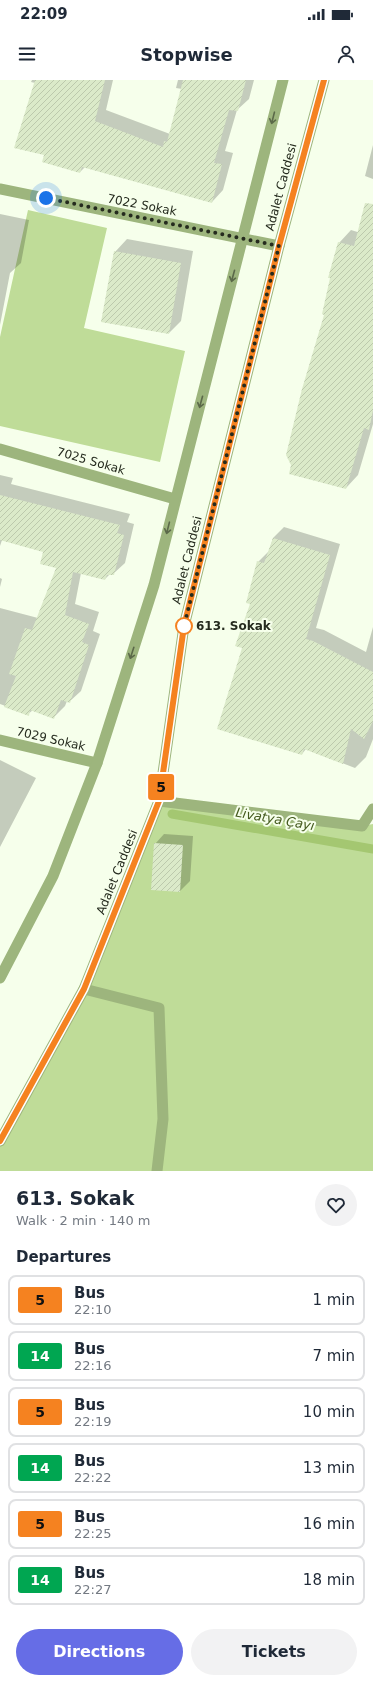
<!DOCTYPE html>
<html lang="en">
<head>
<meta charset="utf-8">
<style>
  :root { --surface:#fff; --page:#f2f2f3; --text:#1f2937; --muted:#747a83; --line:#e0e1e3; --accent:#666de6 }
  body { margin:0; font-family:"DejaVu Sans",sans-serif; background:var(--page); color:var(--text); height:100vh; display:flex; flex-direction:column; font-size:15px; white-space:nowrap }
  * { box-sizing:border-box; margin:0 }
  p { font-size:13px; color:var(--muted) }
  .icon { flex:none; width:22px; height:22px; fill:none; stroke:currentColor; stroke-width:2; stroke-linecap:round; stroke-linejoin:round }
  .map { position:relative; height:1091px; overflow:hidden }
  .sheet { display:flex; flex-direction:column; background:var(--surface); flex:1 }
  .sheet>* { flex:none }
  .badge { padding:0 8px; border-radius:3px; font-size:14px; line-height:26px }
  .you { position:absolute; width:20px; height:20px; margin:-10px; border:3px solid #fff; border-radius:50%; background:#1a73e8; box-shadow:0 0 0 6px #1a73e833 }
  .map>.badge { position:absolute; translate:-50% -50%; box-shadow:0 0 0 2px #fff }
  h2 { padding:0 16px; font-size:15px; line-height:36px }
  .round { display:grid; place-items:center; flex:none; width:42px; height:42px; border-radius:21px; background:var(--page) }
  .summary { display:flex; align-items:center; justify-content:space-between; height:68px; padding:0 16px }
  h1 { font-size:19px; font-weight:800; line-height:30px }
  .action { display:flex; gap:8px; margin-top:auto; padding:8px 16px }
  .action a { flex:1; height:46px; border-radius:24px; background:var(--accent); color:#fff; font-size:16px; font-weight:800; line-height:46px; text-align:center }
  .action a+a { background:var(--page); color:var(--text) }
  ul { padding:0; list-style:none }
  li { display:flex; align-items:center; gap:12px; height:50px; margin:0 8px 6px; padding:0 8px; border:2px solid var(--line); border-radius:8px }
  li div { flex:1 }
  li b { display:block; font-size:15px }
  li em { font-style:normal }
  li .badge { min-width:44px; font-weight:700; text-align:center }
  .status { display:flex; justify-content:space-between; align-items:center; height:28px; padding:0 20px; background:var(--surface); direction:ltr }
  .status svg { height:11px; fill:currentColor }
  header { display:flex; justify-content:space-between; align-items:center; height:52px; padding:0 16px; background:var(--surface); font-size:18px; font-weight:800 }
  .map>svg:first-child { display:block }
  .grass { fill:#bfdc98 }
  .shadow { fill:#0003 }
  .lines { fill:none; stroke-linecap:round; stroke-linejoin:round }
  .stream { stroke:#a4c771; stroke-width:9 }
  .building { fill:url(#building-hatch) }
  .service { stroke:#9db57d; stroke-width:11 }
  .minor { stroke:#9db57d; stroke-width:11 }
  .tertiary { stroke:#9db57d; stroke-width:11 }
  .oneway { stroke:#5b6949 }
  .line-casing { stroke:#fff; stroke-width:9 }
  .line { stroke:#f58220; stroke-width:6 }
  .walk { stroke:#252b1e; stroke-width:4; stroke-dasharray:0 7.2 }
  .stop-dot { fill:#fff; stroke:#f58220; stroke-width:2 }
  .labels { text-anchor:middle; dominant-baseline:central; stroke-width:4; stroke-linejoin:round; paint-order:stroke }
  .street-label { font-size:12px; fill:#252b1e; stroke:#f6ffeb }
  .stop-label { font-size:12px; font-weight:bold; fill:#252b1e; stroke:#f6ffeb; text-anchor:start }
  .water-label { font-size:13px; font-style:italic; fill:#455b1f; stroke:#f6ffeb }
</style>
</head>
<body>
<div class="status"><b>22:09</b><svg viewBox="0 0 49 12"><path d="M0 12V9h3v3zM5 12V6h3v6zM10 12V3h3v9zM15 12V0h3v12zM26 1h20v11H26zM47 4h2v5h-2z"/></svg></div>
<header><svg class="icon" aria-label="menu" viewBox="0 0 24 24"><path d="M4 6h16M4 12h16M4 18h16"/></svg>Stopwise<svg class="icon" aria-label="person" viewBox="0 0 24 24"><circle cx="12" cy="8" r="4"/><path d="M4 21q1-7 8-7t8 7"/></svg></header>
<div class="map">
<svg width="373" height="1091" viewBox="0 0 373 1091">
  <defs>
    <pattern id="building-hatch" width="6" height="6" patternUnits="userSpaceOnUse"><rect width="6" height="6" fill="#dbeac9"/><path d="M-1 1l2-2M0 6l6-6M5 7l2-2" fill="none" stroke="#bcc9ac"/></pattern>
  </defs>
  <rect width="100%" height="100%" fill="#f6ffeb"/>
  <path class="grass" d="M28 130 107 148 84 248 185 271 160 382 0 346V257Z
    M159 721 362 746 373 744V1091H0V1061L84 909Z"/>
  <path class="shadow" d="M32 0H113L106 30 170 54 182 9 176 8 178 0H254L249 19 237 30 225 71 233 73 223 110 212 122 85 87 80 92 45 74 35 3 31 2Z
    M373 65V99L365 96Z
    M0 134 29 140 21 183 10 193 0 245Z
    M351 150 364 154 373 150V344L358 395 346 408 325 234 339 163Z
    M127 159 193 171 181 241 169 253 115 172Z
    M0 395 13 398 11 404 130 434 127 442 134 444 125 483 113 494H110L105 499 81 493 75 524 99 532 93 551 100 554 81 611 69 622 67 621 65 626 54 637 33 630 28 634 0 624V528L38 538 57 487 44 471 2 460 0 466Z
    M284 447 340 464 316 548 324 550 366 572 373 547V659L366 677 355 688 306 669 302 674 243 568 258 482 269 471 273 458Z
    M0 498 2 499 0 507Z
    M0 680 36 698 0 767Z
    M164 754 193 756 190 801 180 811 155 764Z"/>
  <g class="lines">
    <path class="stream" d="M172 734 373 769"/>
  </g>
  <path class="building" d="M35 0H105L95 41 163 67 164 61 167 62 183 0H246L238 31 229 30 214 83 222 84 212 123 82 87 80 93 42 82 44 75 14 68Z
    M365 123 373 124V330L369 350 364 348 346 409 289 394 291 385 286 375 302 309 324 235 322 234 330 198H328L338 162 354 166Z
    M114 171 181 183 169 254 101 242Z
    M0 415 120 445 117 453 124 455 114 495H107L105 500 73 492 65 535 89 544 82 562 89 565 70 623 61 620 54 639 30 630 29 636 4 627 16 596 9 594 25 548 32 550 56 488 40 484 43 472 0 460Z
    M273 458 330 475 306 559 313 561 373 592V641L364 659 351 649 343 684 304 669 302 675 217 649 242 568 235 566 250 524 246 523 257 481 264 483Z
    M154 763 183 765 180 812 151 810Z"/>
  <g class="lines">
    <path class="service" d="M0 109 279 166
      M0 660 97 683
      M84 909 159 928 163 1039 157 1091"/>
    <path class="minor" d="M0 369 175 419
      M159 721 362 746 373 729"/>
    <path class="tertiary" d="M0 898 53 796 97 683 154 505 283 0
      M0 1061 84 909 159 721 184 546 279 166 324 0"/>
  </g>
  <defs><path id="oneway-shaft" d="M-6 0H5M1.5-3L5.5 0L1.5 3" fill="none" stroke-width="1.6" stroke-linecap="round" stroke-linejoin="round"/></defs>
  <g class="oneway">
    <use href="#oneway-shaft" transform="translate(273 38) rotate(104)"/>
    <use href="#oneway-shaft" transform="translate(233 196) rotate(105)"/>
    <use href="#oneway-shaft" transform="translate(201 322) rotate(105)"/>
    <use href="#oneway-shaft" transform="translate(168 448) rotate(104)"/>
    <use href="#oneway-shaft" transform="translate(132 573) rotate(108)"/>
  </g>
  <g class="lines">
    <defs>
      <path id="line" d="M0 1061 84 909 159 721 184 546 279 166 324 0"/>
    </defs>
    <use href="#line" class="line-casing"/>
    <use href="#line" class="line"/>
    <path class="walk" d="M46 118 279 166 184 546"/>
  </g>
  <circle class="stop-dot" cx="184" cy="546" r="8"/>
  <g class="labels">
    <g class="street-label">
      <text transform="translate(281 107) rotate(-75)">Adalet Caddesi</text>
      <text transform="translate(142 125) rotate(11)">7022 Sokak</text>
      <text transform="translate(91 381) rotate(16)">7025 Sokak</text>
      <text transform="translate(187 480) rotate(-76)">Adalet Caddesi</text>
      <text transform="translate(51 659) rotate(13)">7029 Sokak</text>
      <text transform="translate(117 792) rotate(-68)">Adalet Caddesi</text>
    </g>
    <g class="stop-label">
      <text x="196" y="546">613. Sokak</text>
    </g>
    <g class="water-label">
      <text transform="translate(275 739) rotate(10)">Livatya Çayı</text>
    </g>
  </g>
</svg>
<div class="you" style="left:46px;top:118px"></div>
<b class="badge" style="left:161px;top:707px;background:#f58220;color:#111">5</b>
</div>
<section class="sheet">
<div class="summary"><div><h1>613. Sokak</h1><p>Walk · 2 min · 140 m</p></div><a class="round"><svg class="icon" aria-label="heart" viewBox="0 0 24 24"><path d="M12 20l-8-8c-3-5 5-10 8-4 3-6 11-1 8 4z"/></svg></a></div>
<h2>Departures</h2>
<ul>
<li><span class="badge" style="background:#f58220;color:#111">5</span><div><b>Bus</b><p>22:10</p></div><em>1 min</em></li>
<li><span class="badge" style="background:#00a651;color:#fff">14</span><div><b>Bus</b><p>22:16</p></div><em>7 min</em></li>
<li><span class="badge" style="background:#f58220;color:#111">5</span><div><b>Bus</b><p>22:19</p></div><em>10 min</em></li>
<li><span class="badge" style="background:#00a651;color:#fff">14</span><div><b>Bus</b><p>22:22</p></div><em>13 min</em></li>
<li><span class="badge" style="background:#f58220;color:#111">5</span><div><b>Bus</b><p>22:25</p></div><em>16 min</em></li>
<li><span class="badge" style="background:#00a651;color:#fff">14</span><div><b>Bus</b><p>22:27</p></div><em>18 min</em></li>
</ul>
<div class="action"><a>Directions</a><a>Tickets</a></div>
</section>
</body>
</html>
